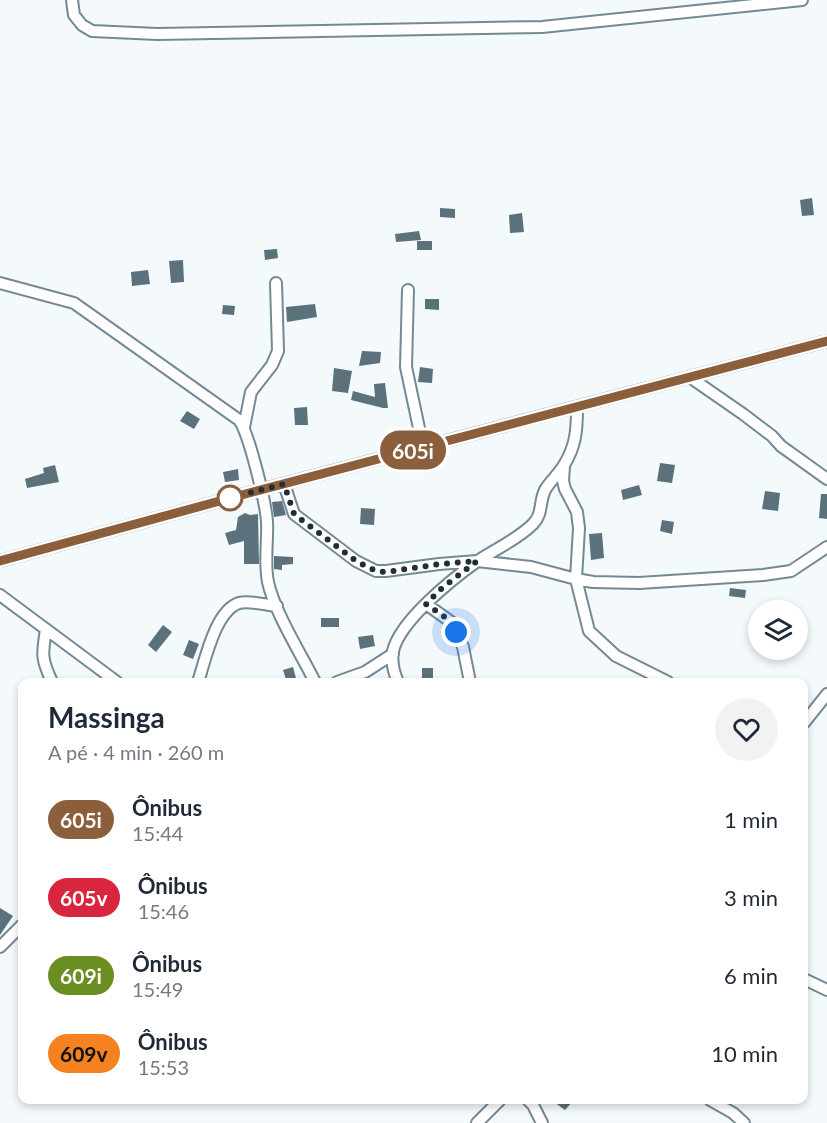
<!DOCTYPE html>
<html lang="pt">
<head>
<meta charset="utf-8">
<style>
  :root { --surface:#fff; --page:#f2f2f3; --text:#1f2937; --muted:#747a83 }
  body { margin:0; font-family:Lato,sans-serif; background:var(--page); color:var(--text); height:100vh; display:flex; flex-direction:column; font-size:22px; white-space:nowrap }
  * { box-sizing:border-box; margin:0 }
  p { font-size:20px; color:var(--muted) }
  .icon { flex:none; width:33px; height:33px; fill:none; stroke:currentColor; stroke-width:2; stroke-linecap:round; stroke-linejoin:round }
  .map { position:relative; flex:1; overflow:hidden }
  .side { position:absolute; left:18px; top:678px; width:790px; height:426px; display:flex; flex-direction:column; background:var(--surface); border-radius:12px; box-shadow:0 3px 9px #0003 }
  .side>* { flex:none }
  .badge { padding:0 12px; border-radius:20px; font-size:21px; line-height:39px }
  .buttons { position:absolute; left:748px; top:600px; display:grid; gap:12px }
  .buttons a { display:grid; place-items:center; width:60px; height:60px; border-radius:50%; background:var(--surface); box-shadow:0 3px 9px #0003; font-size:30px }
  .you { position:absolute; width:30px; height:30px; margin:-15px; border:4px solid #fff; border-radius:50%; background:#1a73e8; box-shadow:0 0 0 9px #1a73e833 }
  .map>.badge { position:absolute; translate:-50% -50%; box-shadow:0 0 0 3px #fff }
  .round { display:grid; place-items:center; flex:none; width:63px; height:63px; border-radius:32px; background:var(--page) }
  .summary { display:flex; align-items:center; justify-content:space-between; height:102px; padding:0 30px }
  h1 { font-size:28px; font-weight:700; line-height:45px }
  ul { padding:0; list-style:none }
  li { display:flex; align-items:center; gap:18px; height:78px; padding:0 30px }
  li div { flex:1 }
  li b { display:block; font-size:22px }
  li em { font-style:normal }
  li .badge { min-width:66px; font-weight:700; text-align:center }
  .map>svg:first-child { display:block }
  .building { fill:#5b717c }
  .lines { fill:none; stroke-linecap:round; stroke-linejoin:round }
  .minor-casing { stroke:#738a95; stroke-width:14 }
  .minor { stroke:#fff; stroke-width:10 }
  .line-casing { stroke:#fff; stroke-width:14 }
  .line { stroke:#8b5e3c; stroke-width:9 }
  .walk { stroke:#242e32; stroke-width:6; stroke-dasharray:0 10.8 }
  .stop-dot { fill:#fff; stroke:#8b5e3c; stroke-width:3 }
</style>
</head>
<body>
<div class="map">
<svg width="827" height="1123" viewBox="0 0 827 1123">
  <rect width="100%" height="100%" fill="#f4f9fc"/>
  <path class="building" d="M812 198 814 215 802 216 800 200Z
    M440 208 455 209V218L440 217Z
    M522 213 524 232 510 233 509 215Z
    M419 231 421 240 396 242 395 234Z
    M417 241H432V250H417Z
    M277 249 278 258 265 260 264 250Z
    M183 260 184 282 171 283 169 261Z
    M148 270 150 284 132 286 131 272Z
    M425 299H439V310L425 309Z
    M315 304 317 317 287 322 286 307Z
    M223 305 235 306 234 315 222 314Z
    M362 351 381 352 380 363 359 366Z
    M420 367 433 369 432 383 418 382Z
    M334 368 352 371 348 393 332 391Z
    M385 383 388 408H383L351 400 353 391 375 397 374 384Z
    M307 407 308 425H295L294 408Z
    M187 411 200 419 194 429 180 421Z
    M660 463 675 465 672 483 657 481Z
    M55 465 59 482 27 488 25 479 44 473 43 468Z
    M238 469 239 480 225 482 223 472Z
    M639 485 642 495 623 500 621 490Z
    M765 491 780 493 778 511 762 509Z
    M821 494H827V519L819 518Z
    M282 501 286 515 274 517 272 502Z
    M361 508 375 509 374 525 360 524Z
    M245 513 250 515 258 514 259 564H244V541L229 545 225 533 236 530 238 517Z
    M662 520 674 522 672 534 660 531Z
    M602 533 604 558 591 560 589 534Z
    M274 556 293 557V564L282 565V570L274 569Z
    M730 588 746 590 745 598 729 596Z
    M321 618H339V627H321Z
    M163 625 172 632 156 652 148 645Z
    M373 635 375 646 360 649 358 637Z
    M189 640 199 644 193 659 183 655Z
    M293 667 297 682H287L283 670Z
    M422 668H433V679L422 680Z
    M0 908 13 916 0 935Z
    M551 1100H574L565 1110Z"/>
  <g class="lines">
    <defs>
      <path id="minor" d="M72 0 74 15 82 25 92 31 157 34 542 27 802 0
        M0 283 74 303 239 420C249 433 266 504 267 522 268 541 264 563 268 582 274 611 301 654 315 682
        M408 290 406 367 423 447
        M691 378 743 414 772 436 781 446 827 479
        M244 427 251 392 272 365 278 351 276 283
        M564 466 563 481 565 489 577 512 579 528 576 579 589 631 616 656 668 682
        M284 484 294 514 356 561 376 571H386L439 564 477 561 531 567 576 579 593 582 639 583 763 575 791 571 827 547
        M0 561 260 490 827 341
        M0 595 117 682
        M426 604 454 624 463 647 470 682
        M46 629C42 655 41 658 52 682
        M198 682C205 661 215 611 239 603 249 600 266 605 277 606
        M337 682 365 672 393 654
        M398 682C394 673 391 662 393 651 400 621 451 580 476 562 495 549 517 540 533 524 543 514 539 502 545 490 550 481 559 474 564 465 576 446 577 429 577 408
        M804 723 827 694
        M0 947 22 925
        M804 979 827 990
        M528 1100 533 1105 542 1123
        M710 1100 733 1113 744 1123
        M477 1123 500 1100"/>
    </defs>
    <use href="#minor" class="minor-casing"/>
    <use href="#minor" class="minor"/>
  </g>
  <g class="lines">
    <defs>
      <path id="line" d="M0 561 249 493 827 341"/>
    </defs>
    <use href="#line" class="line-casing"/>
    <use href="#line" class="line"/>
    <path class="walk" d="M230 498 284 484 294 514 356 561 376 571 386 572 440 564 477 561 442 588 426 604 452 622 456 632"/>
  </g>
  <circle class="stop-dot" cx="230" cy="498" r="12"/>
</svg>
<div class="buttons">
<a><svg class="icon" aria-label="layers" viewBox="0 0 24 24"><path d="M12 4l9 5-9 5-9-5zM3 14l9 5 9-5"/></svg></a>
</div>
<div class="you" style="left:456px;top:632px"></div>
<b class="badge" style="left:413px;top:450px;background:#8b5e3c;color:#fff">605i</b>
<section class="side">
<div class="summary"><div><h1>Massinga</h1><p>A pé · 4 min · 260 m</p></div><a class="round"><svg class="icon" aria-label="heart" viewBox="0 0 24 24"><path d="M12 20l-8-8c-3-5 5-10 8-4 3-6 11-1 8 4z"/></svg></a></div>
<ul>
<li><span class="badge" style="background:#8b5e3c;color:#fff">605i</span><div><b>Ônibus</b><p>15:44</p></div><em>1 min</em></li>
<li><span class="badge" style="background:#d7263d;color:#fff">605v</span><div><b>Ônibus</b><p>15:46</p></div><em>3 min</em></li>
<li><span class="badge" style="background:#6b8e23;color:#fff">609i</span><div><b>Ônibus</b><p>15:49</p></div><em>6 min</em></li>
<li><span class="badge" style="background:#f58220;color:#111">609v</span><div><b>Ônibus</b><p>15:53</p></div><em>10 min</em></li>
</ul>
</section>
</div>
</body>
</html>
